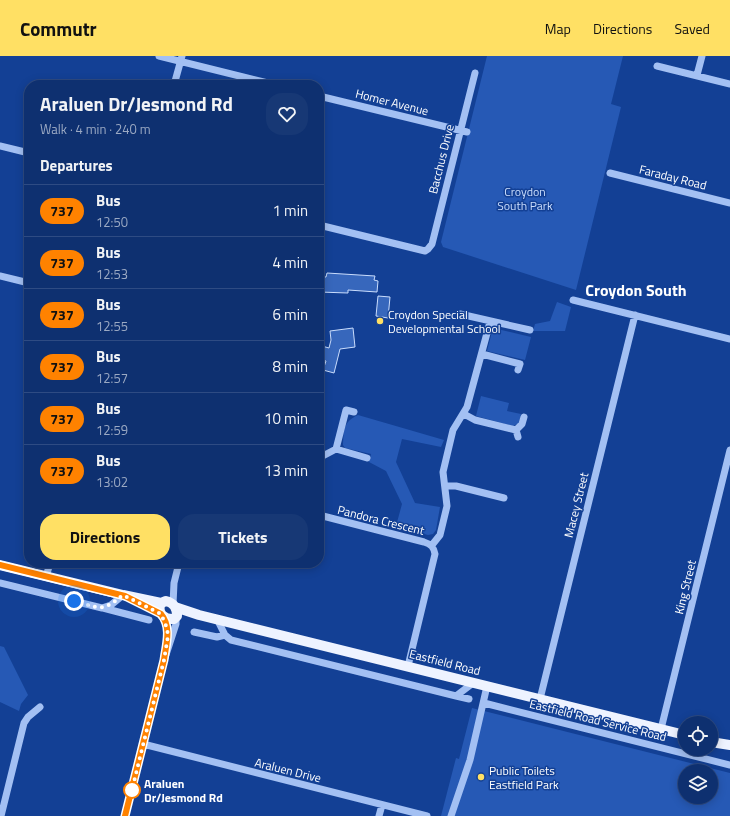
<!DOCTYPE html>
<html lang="en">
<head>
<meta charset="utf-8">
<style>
  :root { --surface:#0e3070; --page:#173875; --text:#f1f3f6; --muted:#9ba9c3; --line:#2e4b83; --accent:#ffe064 }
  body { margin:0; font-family:"Titillium Web",sans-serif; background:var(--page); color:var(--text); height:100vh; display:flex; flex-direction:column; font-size:15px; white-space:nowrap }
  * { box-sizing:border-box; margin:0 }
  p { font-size:13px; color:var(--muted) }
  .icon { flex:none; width:22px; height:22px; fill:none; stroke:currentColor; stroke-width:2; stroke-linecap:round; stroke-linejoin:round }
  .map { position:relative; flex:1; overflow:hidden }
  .side { position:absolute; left:24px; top:24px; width:300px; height:488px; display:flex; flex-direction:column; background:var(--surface); border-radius:16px; box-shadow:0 2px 10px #0003,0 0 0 1px var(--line) }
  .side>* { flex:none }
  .badge { padding:0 8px; border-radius:13px; font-size:14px; line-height:26px }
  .controls { position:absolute; left:678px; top:660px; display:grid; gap:8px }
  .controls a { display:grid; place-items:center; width:40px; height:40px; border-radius:50%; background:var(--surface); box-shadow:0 2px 10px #0003,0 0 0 1px var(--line); font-size:20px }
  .you { position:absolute; width:20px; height:20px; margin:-10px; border:3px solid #fff; border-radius:50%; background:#1a73e8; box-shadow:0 0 0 6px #1a73e833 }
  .map>.badge { position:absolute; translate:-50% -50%; box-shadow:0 0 0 2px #fff }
  h2 { padding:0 16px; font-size:15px; line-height:36px }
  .round { display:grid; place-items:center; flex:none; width:42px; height:42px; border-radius:16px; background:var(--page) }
  .head { display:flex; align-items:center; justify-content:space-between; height:68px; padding:0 16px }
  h1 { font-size:19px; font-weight:700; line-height:30px }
  .button { display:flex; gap:8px; margin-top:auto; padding:8px 16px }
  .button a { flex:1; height:46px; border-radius:16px; background:var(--accent); color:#111; font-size:16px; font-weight:700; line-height:46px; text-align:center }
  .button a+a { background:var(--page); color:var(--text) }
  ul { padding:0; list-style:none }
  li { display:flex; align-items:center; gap:12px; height:52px; padding:0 16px; border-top:1px solid var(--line) }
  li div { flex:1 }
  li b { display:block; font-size:15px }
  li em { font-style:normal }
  li .badge { min-width:44px; font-weight:700; text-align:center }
  header { display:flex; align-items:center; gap:24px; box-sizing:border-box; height:56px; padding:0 20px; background:var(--accent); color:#111 }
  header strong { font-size:19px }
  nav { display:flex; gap:22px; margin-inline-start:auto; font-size:14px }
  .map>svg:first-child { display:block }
  .green { fill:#2659b5; fill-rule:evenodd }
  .building { fill:#3767bc; stroke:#caddfd }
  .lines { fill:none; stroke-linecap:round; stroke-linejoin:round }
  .minor { stroke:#a3c0f3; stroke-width:7 }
  .major { stroke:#eef3ff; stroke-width:10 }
  .line-casing { stroke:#fff; stroke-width:9 }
  .line { stroke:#ff8200; stroke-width:6 }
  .walk { stroke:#fff; stroke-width:4; stroke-dasharray:0 7.2 }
  .poi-dot { fill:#ffe064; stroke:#134095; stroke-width:1.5 }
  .stop-dot { fill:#fff; stroke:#ff8200; stroke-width:2 }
  .labels { text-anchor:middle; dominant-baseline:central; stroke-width:3; stroke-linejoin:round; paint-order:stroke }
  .street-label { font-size:12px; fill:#fff; stroke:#134095 }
  .park-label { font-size:12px; fill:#caddfd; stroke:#134095 }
  .poi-label { font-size:12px; fill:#fff; stroke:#134095; text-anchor:start }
  .stop-label { font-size:12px; font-weight:bold; fill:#fff; stroke:#134095; text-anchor:start }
  .district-label { font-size:16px; font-weight:bold; fill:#fff; stroke:#134095 }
</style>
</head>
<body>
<header>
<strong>Commutr</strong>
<nav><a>Map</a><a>Directions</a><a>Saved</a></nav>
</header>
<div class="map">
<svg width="730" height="760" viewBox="0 0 730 760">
  <rect width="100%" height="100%" fill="#134095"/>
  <path class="green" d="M487 0H623L611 48 621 51 576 234 443 191 441 186Z
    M557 246 571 251 565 275H533L535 268 550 265Z
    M493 272 531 281 525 304 487 295Z
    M481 340 509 347 507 355 521 358 519 367 513 370 476 360Z
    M358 359 444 384 441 391 402 383 396 406 415 447 440 451 436 474 433 478 428 479 396 470 402 448 386 415 369 406 371 398 345 392 343 389C344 374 343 366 358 359Z
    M0 590 4 591 28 639 21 648 19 655 0 646Z
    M472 652 730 717V760H441L456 702 459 703ZM685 715H711V741H685Z"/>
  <path class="building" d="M327 217 375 220 374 224 378 225 377 236 348 234V237L319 236V221H326Z
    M378 240 390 241 388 262 376 260Z
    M353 272 355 291 340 293 334 317 323 314 326 305 319 303V300L322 290 329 292 331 284 330 275Z"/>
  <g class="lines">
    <path class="minor" d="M159 0 276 29
      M657 10 730 28
      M697 19 702 0
      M174 29 182 0
      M319 40 467 76
      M0 90 29 97
      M610 117 730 147
      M319 169 425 195 428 193 432 188 475 17
      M0 220 29 227
      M573 244 730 283
      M460 258 530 274
      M482 298 520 308 518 314
      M464 358 475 364 516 374
      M518 381 516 374 522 368 524 361
      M336 393 367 402
      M319 402 336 393 346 354 354 356
      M445 430H456L504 442
      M319 459 424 486C431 488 434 491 435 498L408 610
      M432 489 440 479 447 450 443 416 453 374 467 351 490 266
      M46 521 50 507
      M0 527 102 552 111 549 123 539
      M173 548 174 527 179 507
      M103 552 149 564
      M163 561 167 572V587
      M217 563 225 579 231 584 456 640 473 627
      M194 576 217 581 225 579
      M456 640 469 643
      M540 643 635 259
      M484 647 730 709
      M661 673 730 394
      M143 688 427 760
      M1 760 24 667 28 661 40 651
      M125 760 164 605 176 568V562
      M379 760 382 749
      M451 760 470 704 487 630"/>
    <path class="major" d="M0 509 123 539 161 547
      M166 545C174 547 177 552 177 560L174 563C165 564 156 557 161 547Z
      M175 551 199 559 685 679
      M711 686 730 689"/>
  </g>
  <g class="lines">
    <defs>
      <path id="line" d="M0 509 125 540 161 558C172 571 166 589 164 604L125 760"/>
    </defs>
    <use href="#line" class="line-casing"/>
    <use href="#line" class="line"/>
    <path class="walk" d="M74 545C100 552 101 557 123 539L161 558 167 572 168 580 164 604 132 734"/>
  </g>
  <g class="poi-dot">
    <circle cx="380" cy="265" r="4"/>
    <circle cx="481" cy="721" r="4"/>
  </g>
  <circle class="stop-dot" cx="132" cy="734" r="8"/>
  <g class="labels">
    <g class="street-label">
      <text transform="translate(392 46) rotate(14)">Homer Avenue</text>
      <text transform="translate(441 103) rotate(-76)">Bacchus Drive</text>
      <text transform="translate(673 121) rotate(14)">Faraday Road</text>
      <text transform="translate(576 449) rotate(-76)">Macey Street</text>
      <text transform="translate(381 464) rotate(14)">Pandora Crescent</text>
      <text transform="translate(685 531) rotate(-76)">King Street</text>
      <text transform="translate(445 606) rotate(14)">Eastfield Road</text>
      <text transform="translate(598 664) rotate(14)">Eastfield Road Service Road</text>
      <text transform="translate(288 714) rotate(14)">Araluen Drive</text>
    </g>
    <g class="park-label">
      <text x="525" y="135">Croydon<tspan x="525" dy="14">South Park</tspan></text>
    </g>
    <g class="poi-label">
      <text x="388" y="258">Croydon Special<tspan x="388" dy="14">Developmental School</tspan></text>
      <text x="489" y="714">Public Toilets<tspan x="489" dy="14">Eastfield Park</tspan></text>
    </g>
    <g class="stop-label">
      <text x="144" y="727">Araluen<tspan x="144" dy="14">Dr/Jesmond Rd</tspan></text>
    </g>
    <g class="district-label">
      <text x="636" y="234">Croydon South</text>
    </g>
  </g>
</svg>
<div class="controls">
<a><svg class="icon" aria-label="locate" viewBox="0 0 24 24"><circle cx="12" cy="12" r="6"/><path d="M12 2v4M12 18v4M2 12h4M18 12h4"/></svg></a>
<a><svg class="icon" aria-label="layers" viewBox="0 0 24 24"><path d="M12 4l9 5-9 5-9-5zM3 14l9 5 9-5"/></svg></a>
</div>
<div class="you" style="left:74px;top:545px"></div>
<section class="side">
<div class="head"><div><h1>Araluen Dr/Jesmond Rd</h1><p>Walk · 4 min · 240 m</p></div><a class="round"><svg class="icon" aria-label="heart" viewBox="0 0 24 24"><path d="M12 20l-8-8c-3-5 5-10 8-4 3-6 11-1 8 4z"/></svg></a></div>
<h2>Departures</h2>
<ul>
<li><span class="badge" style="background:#ff8200;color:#111">737</span><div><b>Bus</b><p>12:50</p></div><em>1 min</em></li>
<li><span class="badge" style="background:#ff8200;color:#111">737</span><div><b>Bus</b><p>12:53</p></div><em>4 min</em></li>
<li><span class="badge" style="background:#ff8200;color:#111">737</span><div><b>Bus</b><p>12:55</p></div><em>6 min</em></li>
<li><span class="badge" style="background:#ff8200;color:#111">737</span><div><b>Bus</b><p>12:57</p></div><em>8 min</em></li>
<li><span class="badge" style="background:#ff8200;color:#111">737</span><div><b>Bus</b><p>12:59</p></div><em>10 min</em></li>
<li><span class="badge" style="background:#ff8200;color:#111">737</span><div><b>Bus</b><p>13:02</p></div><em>13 min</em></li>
</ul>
<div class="button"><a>Directions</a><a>Tickets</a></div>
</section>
</div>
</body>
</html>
